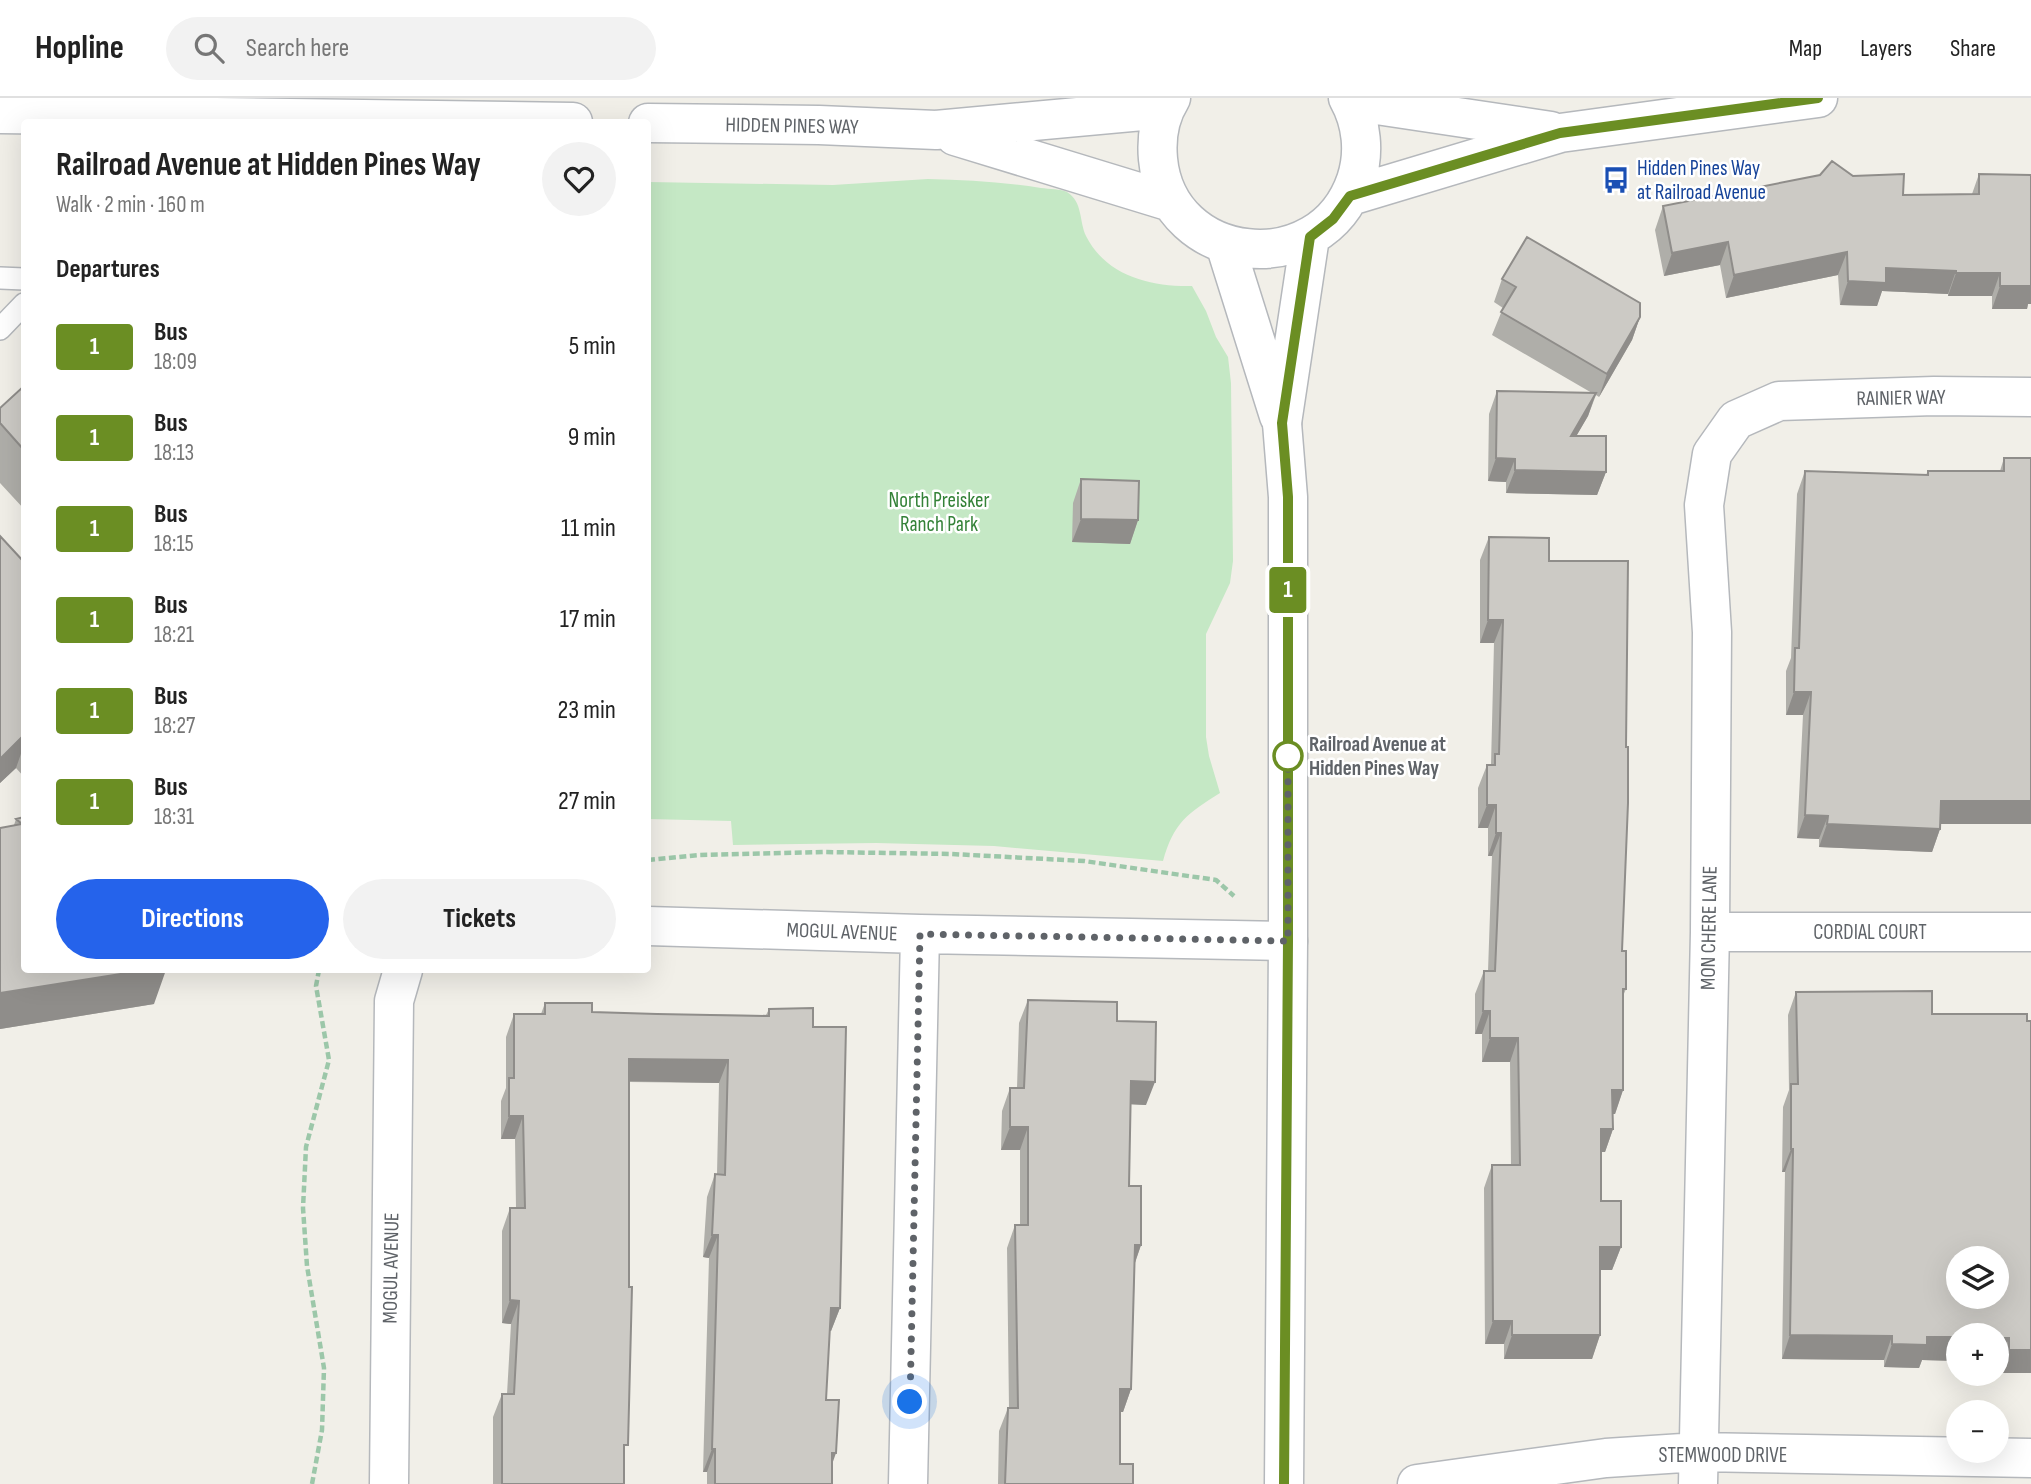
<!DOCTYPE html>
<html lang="en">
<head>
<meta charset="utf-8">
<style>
  :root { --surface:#fff; --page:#f2f2f2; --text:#222; --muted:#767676; --line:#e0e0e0; --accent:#2563eb }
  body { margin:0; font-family:"Sofia Sans Condensed",sans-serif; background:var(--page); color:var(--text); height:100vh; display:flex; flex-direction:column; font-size:26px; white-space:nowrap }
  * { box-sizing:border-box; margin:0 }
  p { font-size:23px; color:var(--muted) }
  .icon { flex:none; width:38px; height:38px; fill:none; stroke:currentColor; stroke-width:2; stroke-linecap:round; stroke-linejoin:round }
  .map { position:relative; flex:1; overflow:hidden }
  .drawer { position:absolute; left:21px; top:21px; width:630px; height:854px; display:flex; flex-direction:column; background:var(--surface); border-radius:7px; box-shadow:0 7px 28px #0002 }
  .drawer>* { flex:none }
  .badge { padding:0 14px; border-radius:5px; font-size:24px; line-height:46px }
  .buttons { position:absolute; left:1946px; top:1148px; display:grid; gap:14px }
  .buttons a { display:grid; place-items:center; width:63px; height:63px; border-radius:50%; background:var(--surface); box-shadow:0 7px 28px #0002; font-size:35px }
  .you { position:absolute; width:35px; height:35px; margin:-18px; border:5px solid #fff; border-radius:50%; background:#1a73e8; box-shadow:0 0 0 10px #1a73e833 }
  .map>.badge { position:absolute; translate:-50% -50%; box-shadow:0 0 0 4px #fff }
  h2 { padding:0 35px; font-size:26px; line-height:63px }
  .round { display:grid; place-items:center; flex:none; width:74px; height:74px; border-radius:37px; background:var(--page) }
  .headline { display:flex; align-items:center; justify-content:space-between; height:119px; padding:0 35px }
  h1 { font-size:33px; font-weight:700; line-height:52px }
  .cta { display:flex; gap:14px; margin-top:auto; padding:14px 35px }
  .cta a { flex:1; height:80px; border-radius:42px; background:var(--accent); color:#fff; font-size:28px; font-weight:700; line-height:80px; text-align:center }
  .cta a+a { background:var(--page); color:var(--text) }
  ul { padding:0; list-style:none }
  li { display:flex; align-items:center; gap:21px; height:91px; padding:0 35px }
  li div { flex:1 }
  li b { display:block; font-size:26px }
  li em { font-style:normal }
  li .badge { min-width:77px; font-weight:700; text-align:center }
  header { display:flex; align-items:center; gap:42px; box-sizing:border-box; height:98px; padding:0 35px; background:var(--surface); border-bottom:2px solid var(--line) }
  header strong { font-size:33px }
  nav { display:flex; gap:38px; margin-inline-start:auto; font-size:24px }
  .search { width:490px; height:63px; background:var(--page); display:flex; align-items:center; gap:18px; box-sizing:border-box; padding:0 24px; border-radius:38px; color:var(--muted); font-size:26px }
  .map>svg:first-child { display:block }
  .green { fill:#c5e8c5 }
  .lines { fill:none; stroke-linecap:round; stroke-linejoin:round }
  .service-casing { stroke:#b5b8bc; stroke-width:24 }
  .minor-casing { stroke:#b5b8bc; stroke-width:41 }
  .tertiary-casing { stroke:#b5b8bc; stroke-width:41 }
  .path { stroke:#9cc7a9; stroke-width:4.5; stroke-dasharray:7 3.5; stroke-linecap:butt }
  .service { stroke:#fff; stroke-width:21 }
  .minor { stroke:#fff; stroke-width:38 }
  .tertiary { stroke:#fff; stroke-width:38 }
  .wall { fill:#afaea9 }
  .shaded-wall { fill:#8f8d8a }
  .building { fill:#cccac5; stroke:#8f8d8a; stroke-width:2; fill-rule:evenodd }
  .line-casing { stroke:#fff; stroke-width:16 }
  .line { stroke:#6b8e23; stroke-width:10 }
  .walk { stroke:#5f6368; stroke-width:7; stroke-dasharray:0 12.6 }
  .stop-dot { fill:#fff; stroke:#6b8e23; stroke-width:3.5 }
  .labels { text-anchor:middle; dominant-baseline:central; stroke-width:5; stroke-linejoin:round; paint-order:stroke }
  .street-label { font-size:21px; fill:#5f6368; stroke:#fff }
  .transit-label { font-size:21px; fill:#164399; stroke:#fff; text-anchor:start }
  .park-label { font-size:21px; fill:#348238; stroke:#fff }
  .stop-label { font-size:21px; font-weight:bold; fill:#5f6368; stroke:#fff; text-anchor:start }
</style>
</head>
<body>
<header>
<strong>Hopline</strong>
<div class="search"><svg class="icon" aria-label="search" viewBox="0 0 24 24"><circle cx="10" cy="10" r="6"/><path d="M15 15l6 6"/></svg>Search here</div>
<nav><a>Map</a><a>Layers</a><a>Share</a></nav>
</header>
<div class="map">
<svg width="2031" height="1386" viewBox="0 0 2031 1386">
  <rect width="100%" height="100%" fill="#f1efe8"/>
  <path class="green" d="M928 81C966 82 1003 84 1041 90 1049 91 1061 91 1067 94 1083 104 1079 123 1086 138 1106 178 1151 189 1192 188L1206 213 1216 239 1228 259 1231 285 1233 463 1230 485 1206 536V639L1209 658 1220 695C1187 716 1174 724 1163 763L994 748 876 745 733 747 731 723 648 721V84L833 87Z"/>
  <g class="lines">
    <defs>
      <path id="service" d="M0 180 24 181
        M0 231 24 206"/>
      <path id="minor" d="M1171 0C1159 19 1156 39 1158 61 1168 168 1321 185 1356 82 1365 55 1362 25 1348 0
        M1350 3 1551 33
        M0 16 573 24
        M648 25 819 27 936 32 1164 11
        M955 38 1171 104
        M1350 98 1560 35 1818 0
        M1225 146 1279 318
        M1282 325 1310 139
        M648 828 920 836 1288 843
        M1710 834H2031
        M389 1386 394 903 403 872
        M908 1386 920 836
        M1417 1386 1606 1360 1698 1354 2031 1360
        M1698 1386 1710 834 1712 534 1704 407 1712 356 1736 322 1779 303 1934 298 2031 299"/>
      <path id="tertiary" d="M1282 325 1288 399V843L1284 1386"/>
    </defs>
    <use href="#service" class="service-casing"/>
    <use href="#minor" class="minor-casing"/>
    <use href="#tertiary" class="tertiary-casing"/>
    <path class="path" d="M648 762 699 757 825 754 952 756 1084 763 1216 782 1234 798
      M312 1386 322 1332 324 1270 307 1168 303 1110 306 1049 329 962 316 888 319 872"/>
    <use href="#service" class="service"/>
    <use href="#minor" class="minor"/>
    <use href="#tertiary" class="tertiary"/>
  </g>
  <path class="wall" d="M1979 76 2031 77V206H2028L2027 211H1992V198H1948V196L1882 193 1877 208 1840 207 1838 177 1726 200 1720 167 1664 178 1655 132 1663 108 1853 78 1903 97 1972 96Z
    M1502 181 1640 219 1632 242 1599 299 1596 297 1588 318 1576 338 1606 374 1597 397 1506 395V384L1488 383 1489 316 1497 293 1592 295 1492 237 1503 210 1494 204Z
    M24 288V411L0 385V310Z
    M2004 360 2031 726H1940V731L1932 754 1819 749V741L1797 740 1803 617H1786V573L1791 560 1797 396 1805 373 1926 377 1928 373H2000Z
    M1081 381 1138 422 1130 446 1072 444 1073 405Z
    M0 438 24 464V679L16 670 0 685Z
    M1489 439 1549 463 1622 853 1626 891 1623 898V992L1615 1016H1613V1031L1605 1054H1601V1103L1621 1149 1612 1172H1600V1237L1592 1261H1504V1246H1485L1484 1090 1492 1067H1511L1510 964H1482V936H1475V896L1484 873H1488L1492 758H1488V730H1478V690L1487 667H1491L1494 545H1480V462Z
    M24 719 154 906 0 931V730L14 727 16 721Z
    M1796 894 1932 916 2031 1275H2001V1264L1997 1263V1237H1958V1263L1922 1262 1919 1270 1884 1269V1262L1782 1261 1785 1074H1782L1783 1009 1789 992 1788 917Z
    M1028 902 1117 923 1146 1007 1131 1006 1129 1088 1141 1147 1135 1165 1131 1291 1123 1314H1120V1366L1133 1386H998L999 1333 1008 1310H1009L1007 1150 1015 1127H1020V1052H1001L1002 1013 1010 990H1017L1019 925Z
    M545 905 592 914 657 916 766 917 769 911 813 929 840 1210 831 1233H830L826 1302 832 1367V1386H707V1374H703L709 1160 703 1159 707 1099 715 1076H717L719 985 629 984 624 1386H493V1319L502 1296H507L511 1226 502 1225V1133L510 1110H516L515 1041H501V1003L506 990V939L514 916H541Z"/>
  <path class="shaded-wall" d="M1728 144 1720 167 1664 178 1672 155Z
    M1847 154 1838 177 1726 200 1734 177Z
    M1886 170 1956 173 1948 196 1882 193 1877 208 1840 207 1848 183Z
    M1956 175H2000L1992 198H1948Z
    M2000 188H2031V206H2028L2027 211H1992Z
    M1640 219 1632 242 1599 299 1607 276Z
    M1596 295 1588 318 1563 361 1571 338Z
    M1496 360 1515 361 1506 384 1488 383Z
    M1515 372 1606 374 1597 397 1506 395Z
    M1081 421 1138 422 1130 446 1072 444Z
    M1488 522H1503L1494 545H1480Z
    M1794 594H1811L1803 617H1786Z
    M24 637V647L16 670 0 685V661Z
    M1941 703H2031V726H1933Z
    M1487 707H1496L1488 730H1478Z
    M1805 717 1828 718 1819 741 1797 740Z
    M1827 726 1940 731 1932 754 1819 749Z
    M1496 735H1501L1492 758H1488Z
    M146 872H166L154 906 0 931V895Z
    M204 872H254L253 875 203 874Z
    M1483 913H1490L1482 936H1475Z
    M1490 940H1518L1510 964H1482Z
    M629 961 728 962 719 985 621 983Z
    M1131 983 1155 984 1146 1007 1123 1006Z
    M1612 992H1623L1615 1016H1604Z
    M509 1018H523L515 1041H501Z
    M1010 1029H1028L1020 1052H1001Z
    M1601 1031H1613L1605 1054H1592Z
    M1791 1051H1793L1785 1074H1782Z
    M712 1137H718L709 1160 703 1159Z
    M1135 1147H1141L1133 1170Z
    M1600 1149H1621L1612 1172H1592Z
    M510 1202 519 1203 511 1226 502 1225Z
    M831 1210H840L831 1233 822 1232Z
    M1493 1223H1512L1504 1246H1485Z
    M1512 1237H1600L1592 1261H1504Z
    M1790 1237 1892 1238 1884 1262 1782 1261Z
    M1927 1239H1958V1263L1922 1262 1919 1270 1884 1269 1892 1246Z
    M1997 1240H2009L2001 1264 1997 1263Z
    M2009 1252H2031V1275H2001Z
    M1120 1291H1131L1123 1314H1111Z
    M712 1351H715L707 1374H703Z
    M832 1355H836L828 1378Z"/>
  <path class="building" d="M1832 63 1853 78 1904 76 1903 97 1979 96V76L2031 77V188H2000V175H1956V173L1886 170V185L1848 183 1847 154 1734 177 1728 144 1672 155 1663 108 1820 77Z
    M1527 139 1640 205V219L1607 276 1501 214 1516 189 1502 181Z
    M24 288V352L0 325V310Z
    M1497 293 1596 295 1571 338H1606V374L1515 372V361L1496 360Z
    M2004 360H2031V703H1941L1940 731 1827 726 1828 718 1805 717 1811 594H1794L1795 550H1799L1805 373 1928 377V373H2004Z
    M1081 381 1139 383 1138 422 1081 421Z
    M0 438 24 464V637L0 661Z
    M1489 439 1549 440V463H1628L1626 649H1628V705L1622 853H1626V891H1623V992H1612L1613 1031H1601V1103H1621V1149H1600V1237H1512V1223H1493L1492 1067H1520L1518 940H1490V913H1483L1484 873H1495L1501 735H1496V707H1487V667H1495V656H1499L1503 522H1488Z
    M24 719V872H146L0 895V730L22 726 16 721Z
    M1932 893V916H2027V923H2031V1252H2009V1240H1997V1237H1958V1239H1927V1247L1892 1246V1238L1790 1237 1793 1051H1791V986H1798L1796 894ZM1958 1160H1997V1199H1958Z
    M1028 902 1117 904V923L1156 924 1155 984 1131 983 1129 1088H1141V1147H1135L1131 1291H1120V1366H1133V1386H1005L1008 1310H1018L1015 1127H1028V1029H1010V990H1024Z
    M545 905H592V914L657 916 769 918V911L813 910V929H846L840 1210H831L826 1302H839L836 1355H832V1386H715V1351H712L718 1137H712L715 1076 725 1077 728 962 629 961V1189H632L628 1347H624V1386H502V1296H514L519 1203 510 1202V1110H525L523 1018H509V980H514V916H545Z"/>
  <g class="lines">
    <defs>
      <path id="line" d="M1284 1386 1288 843V399L1282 325 1310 139 1333 121 1350 98 1560 35 1818 0"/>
    </defs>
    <use href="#line" class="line-casing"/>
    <use href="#line" class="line"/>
    <path class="walk" d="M910 1304 920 836 1288 843V649V658"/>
  </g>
  <defs>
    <symbol id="bus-bare" viewBox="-9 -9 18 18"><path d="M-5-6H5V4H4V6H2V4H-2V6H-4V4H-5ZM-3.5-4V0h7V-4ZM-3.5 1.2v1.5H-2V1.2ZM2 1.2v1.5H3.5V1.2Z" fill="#1a4fb4" stroke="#fff" stroke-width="2.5" paint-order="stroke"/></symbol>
  </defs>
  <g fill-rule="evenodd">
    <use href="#bus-bare" x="1597" y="63" width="38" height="38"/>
  </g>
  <circle class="stop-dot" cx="1288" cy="658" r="14"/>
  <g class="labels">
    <g class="street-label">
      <text transform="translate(792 28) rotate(1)">HIDDEN PINES WAY</text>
      <text transform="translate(1901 300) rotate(-1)">RAINIER WAY</text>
      <text transform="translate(1709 830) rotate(-89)">MON CHERE LANE</text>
      <text transform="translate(842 834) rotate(2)">MOGUL AVENUE</text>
      <text x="1870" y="834">CORDIAL COURT</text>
      <text transform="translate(391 1170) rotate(-89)">MOGUL AVENUE</text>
      <text x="1723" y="1357">STEMWOOD DRIVE</text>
    </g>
    <g class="transit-label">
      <text x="1637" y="70">Hidden Pines Way<tspan x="1637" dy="24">at Railroad Avenue</tspan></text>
    </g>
    <g class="park-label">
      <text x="939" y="402">North Preisker<tspan x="939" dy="24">Ranch Park</tspan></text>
    </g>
    <g class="stop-label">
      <text x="1309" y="646">Railroad Avenue at<tspan x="1309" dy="24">Hidden Pines Way</tspan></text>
    </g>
  </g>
</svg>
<div class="buttons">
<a><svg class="icon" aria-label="layers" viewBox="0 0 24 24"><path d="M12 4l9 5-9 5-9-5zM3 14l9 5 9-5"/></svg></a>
<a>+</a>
<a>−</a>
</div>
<div class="you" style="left:910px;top:1304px"></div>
<b class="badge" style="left:1288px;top:492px;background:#6b8e23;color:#fff">1</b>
<section class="drawer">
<div class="headline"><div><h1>Railroad Avenue at Hidden Pines Way</h1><p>Walk · 2 min · 160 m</p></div><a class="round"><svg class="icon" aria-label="heart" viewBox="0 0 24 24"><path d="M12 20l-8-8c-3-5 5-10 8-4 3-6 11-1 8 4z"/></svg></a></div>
<h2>Departures</h2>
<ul>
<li><span class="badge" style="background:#6b8e23;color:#fff">1</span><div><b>Bus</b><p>18:09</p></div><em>5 min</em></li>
<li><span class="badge" style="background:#6b8e23;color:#fff">1</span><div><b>Bus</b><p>18:13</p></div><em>9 min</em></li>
<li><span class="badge" style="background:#6b8e23;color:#fff">1</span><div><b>Bus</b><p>18:15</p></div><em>11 min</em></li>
<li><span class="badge" style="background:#6b8e23;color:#fff">1</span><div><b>Bus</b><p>18:21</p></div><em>17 min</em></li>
<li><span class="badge" style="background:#6b8e23;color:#fff">1</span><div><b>Bus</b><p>18:27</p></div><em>23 min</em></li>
<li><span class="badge" style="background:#6b8e23;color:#fff">1</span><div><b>Bus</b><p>18:31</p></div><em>27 min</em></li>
</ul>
<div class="cta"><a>Directions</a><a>Tickets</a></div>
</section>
</div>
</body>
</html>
